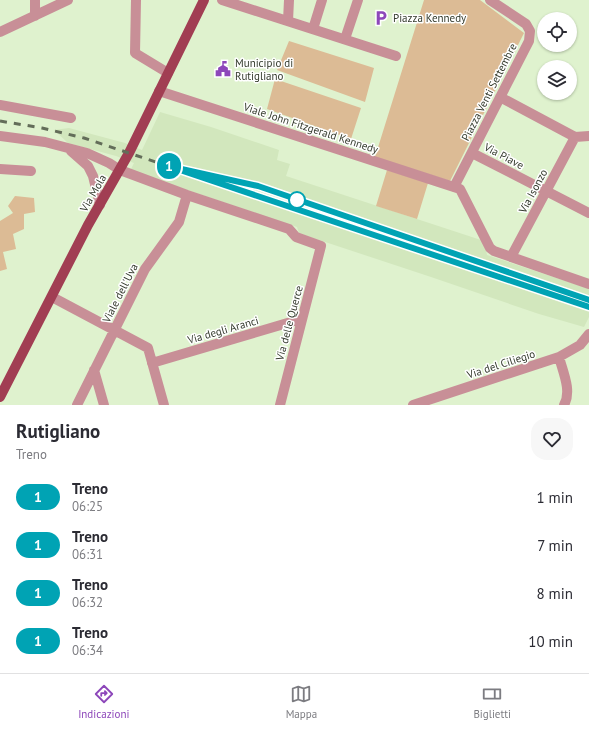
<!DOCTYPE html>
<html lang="it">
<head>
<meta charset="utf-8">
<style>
  :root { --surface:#fff; --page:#f7f7f7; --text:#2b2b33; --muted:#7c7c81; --line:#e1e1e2; --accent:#8d47ba }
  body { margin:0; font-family:"PT Sans",sans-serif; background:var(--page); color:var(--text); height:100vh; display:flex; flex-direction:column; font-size:15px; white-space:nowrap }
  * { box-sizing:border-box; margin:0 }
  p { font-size:13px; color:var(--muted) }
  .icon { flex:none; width:22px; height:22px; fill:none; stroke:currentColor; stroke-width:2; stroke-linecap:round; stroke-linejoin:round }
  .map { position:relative; height:405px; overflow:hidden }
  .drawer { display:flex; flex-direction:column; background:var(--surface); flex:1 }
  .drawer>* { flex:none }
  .badge { padding:0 8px; border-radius:13px; font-size:14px; line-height:26px }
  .controls { position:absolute; left:537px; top:12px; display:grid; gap:8px }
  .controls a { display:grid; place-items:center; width:40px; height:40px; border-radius:50%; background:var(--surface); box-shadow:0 1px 3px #0004; font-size:20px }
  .map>.badge { position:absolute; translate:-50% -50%; box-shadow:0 0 0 2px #fff }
  .round { display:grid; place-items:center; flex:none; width:42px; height:42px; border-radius:16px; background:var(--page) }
  .headline { display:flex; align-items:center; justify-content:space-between; height:68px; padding:0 16px }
  h1 { font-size:19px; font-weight:800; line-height:30px }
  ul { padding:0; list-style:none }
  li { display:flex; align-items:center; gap:12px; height:48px; padding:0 16px }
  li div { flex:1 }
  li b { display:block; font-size:15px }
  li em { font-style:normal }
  li .badge { min-width:44px; font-weight:700; text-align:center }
  .menu { display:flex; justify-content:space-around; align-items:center; height:56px; border-top:1px solid var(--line); background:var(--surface); font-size:11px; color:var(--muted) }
  .menu a { display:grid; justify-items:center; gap:2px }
  .menu .current { color:var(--accent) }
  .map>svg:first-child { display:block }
  .built { fill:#d2e7bd }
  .green { fill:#dcbb95 }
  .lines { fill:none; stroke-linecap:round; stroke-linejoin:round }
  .minor { stroke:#c88f97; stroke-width:10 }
  .major { stroke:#a13e53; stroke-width:10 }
  .rail { stroke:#636d59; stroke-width:3; stroke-dasharray:7 7; stroke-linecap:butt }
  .line-casing { stroke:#fff; stroke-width:9 }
  .line { stroke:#00a3b4; stroke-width:6 }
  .stop-dot { fill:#fff; stroke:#00a3b4; stroke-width:2 }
  .labels { text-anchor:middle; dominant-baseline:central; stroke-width:3; stroke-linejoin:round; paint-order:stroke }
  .poi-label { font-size:11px; fill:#333a2c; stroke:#fff; text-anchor:start }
  .street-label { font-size:11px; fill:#333a2c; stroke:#fff }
</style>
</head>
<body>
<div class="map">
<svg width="589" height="405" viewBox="0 0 589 405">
  <rect width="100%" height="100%" fill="#dff2ce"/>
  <path class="built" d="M160 112 211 127 279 150 277 160 290 164 286 176 484 241 487 255 587 288 589 289V317L584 327 539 314 431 277 307 236 299 233 297 227 140 174 131 169 134 163 116 156 68 143 54 130 69 128 125 143 142 150Z"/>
  <path class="green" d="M424 0H480L524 33 450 181 375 157Z
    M289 41 374 68 365 102 277 70Z
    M275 79 361 108 351 139 267 109Z
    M387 170 428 183 417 219 376 206Z
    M15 196 34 198 35 212 24 214V229L13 234 16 249 3 252 7 269 0 271V221L13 213 8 206Z"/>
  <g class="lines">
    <path class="minor" d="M35 0V16
      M136 0 135 53 168 73
      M222 0 396 56
      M288 21 289 0
      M313 29 322 0
      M0 32 68 0
      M345 39 358 0
      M159 91 460 189 490 248 494 251 589 284
      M500 97 575 137 589 136
      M0 105 71 118
      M0 136 45 142 87 153 109 163 120 170 187 195 289 229 296 237 321 246 280 405
      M71 151 88 166 93 176 100 205
      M472 153 589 213
      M0 169 31 171
      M454 187 529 41 530 31 526 24 490 0
      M511 257 575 137
      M52 297 148 348 164 405
      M559 357C563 372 572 391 564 405
      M152 363 301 319
      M94 370 104 405
      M77 405 145 269 179 222 187 195
      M413 405 559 357 580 345 589 334"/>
    <path class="major" d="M0 397 88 225 129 153 204 0"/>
    <path class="rail" d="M0 121 42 128 84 138 589 307
      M217 177 258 187 589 300"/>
  </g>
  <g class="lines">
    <defs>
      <path id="line" d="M589 300 258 186 168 166 589 307"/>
    </defs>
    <use href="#line" class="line-casing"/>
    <use href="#line" class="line"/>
  </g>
  <defs>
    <symbol id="parking-bare" viewBox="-9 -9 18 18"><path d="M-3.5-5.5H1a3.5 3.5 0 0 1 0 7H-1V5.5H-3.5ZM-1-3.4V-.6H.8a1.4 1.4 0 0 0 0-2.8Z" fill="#8d47ba" stroke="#fff" stroke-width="2.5" paint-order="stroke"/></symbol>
    <symbol id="civic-bare" viewBox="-9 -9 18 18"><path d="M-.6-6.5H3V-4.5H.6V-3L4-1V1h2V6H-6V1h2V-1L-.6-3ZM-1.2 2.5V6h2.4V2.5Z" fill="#8d47ba" stroke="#fff" stroke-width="2.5" paint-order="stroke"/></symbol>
  </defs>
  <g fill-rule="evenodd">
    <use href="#parking-bare" x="370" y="7" width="22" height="22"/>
    <use href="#civic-bare" x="212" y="58" width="22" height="22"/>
  </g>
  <circle class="stop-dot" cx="297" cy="200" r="8"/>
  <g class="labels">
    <g class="poi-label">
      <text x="393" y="18">Piazza Kennedy</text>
      <text x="235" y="63">Municipio di<tspan x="235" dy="13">Rutigliano</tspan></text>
    </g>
    <g class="street-label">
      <text transform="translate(489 92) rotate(-63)">Piazza Venti Settembre</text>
      <text transform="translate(311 128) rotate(18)">Viale John Fitzgerald Kennedy</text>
      <text transform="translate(504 156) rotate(28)">Via Piave</text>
      <text transform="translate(533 191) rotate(-62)">Via Isonzo</text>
      <text transform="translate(93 193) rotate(-60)">Via Mola</text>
      <text transform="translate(120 293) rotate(-63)">Viale dell'Uva</text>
      <text transform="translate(289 323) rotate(-75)">Via delle Querce</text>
      <text transform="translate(223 330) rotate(-16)">Via degli Aranci</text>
      <text transform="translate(501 364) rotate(-18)">Via del Ciliegio</text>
    </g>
  </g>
</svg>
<div class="controls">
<a><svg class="icon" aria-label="locate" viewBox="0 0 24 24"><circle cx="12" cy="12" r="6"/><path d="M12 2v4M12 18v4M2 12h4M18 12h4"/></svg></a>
<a><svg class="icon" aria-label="layers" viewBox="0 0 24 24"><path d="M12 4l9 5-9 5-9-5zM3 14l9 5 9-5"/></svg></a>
</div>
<b class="badge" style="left:169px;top:166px;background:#00a3b4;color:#fff">1</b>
</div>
<section class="drawer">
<div class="headline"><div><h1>Rutigliano</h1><p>Treno</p></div><a class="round"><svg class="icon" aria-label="heart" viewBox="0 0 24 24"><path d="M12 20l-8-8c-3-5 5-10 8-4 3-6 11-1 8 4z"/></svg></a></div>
<ul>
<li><span class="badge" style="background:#00a3b4;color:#fff">1</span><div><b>Treno</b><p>06:25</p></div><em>1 min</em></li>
<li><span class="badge" style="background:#00a3b4;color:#fff">1</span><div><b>Treno</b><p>06:31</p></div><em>7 min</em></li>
<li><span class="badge" style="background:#00a3b4;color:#fff">1</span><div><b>Treno</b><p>06:32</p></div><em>8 min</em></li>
<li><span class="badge" style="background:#00a3b4;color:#fff">1</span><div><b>Treno</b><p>06:34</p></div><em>10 min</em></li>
</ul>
</section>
<nav class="menu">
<a class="current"><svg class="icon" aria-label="directions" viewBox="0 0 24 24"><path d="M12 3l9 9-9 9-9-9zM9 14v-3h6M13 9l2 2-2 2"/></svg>Indicazioni</a>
<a><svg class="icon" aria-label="map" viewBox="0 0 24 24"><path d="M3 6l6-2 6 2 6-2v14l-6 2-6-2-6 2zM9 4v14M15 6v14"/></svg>Mappa</a>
<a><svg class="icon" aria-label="tickets" viewBox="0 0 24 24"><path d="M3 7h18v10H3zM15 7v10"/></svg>Biglietti</a>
</nav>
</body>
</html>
